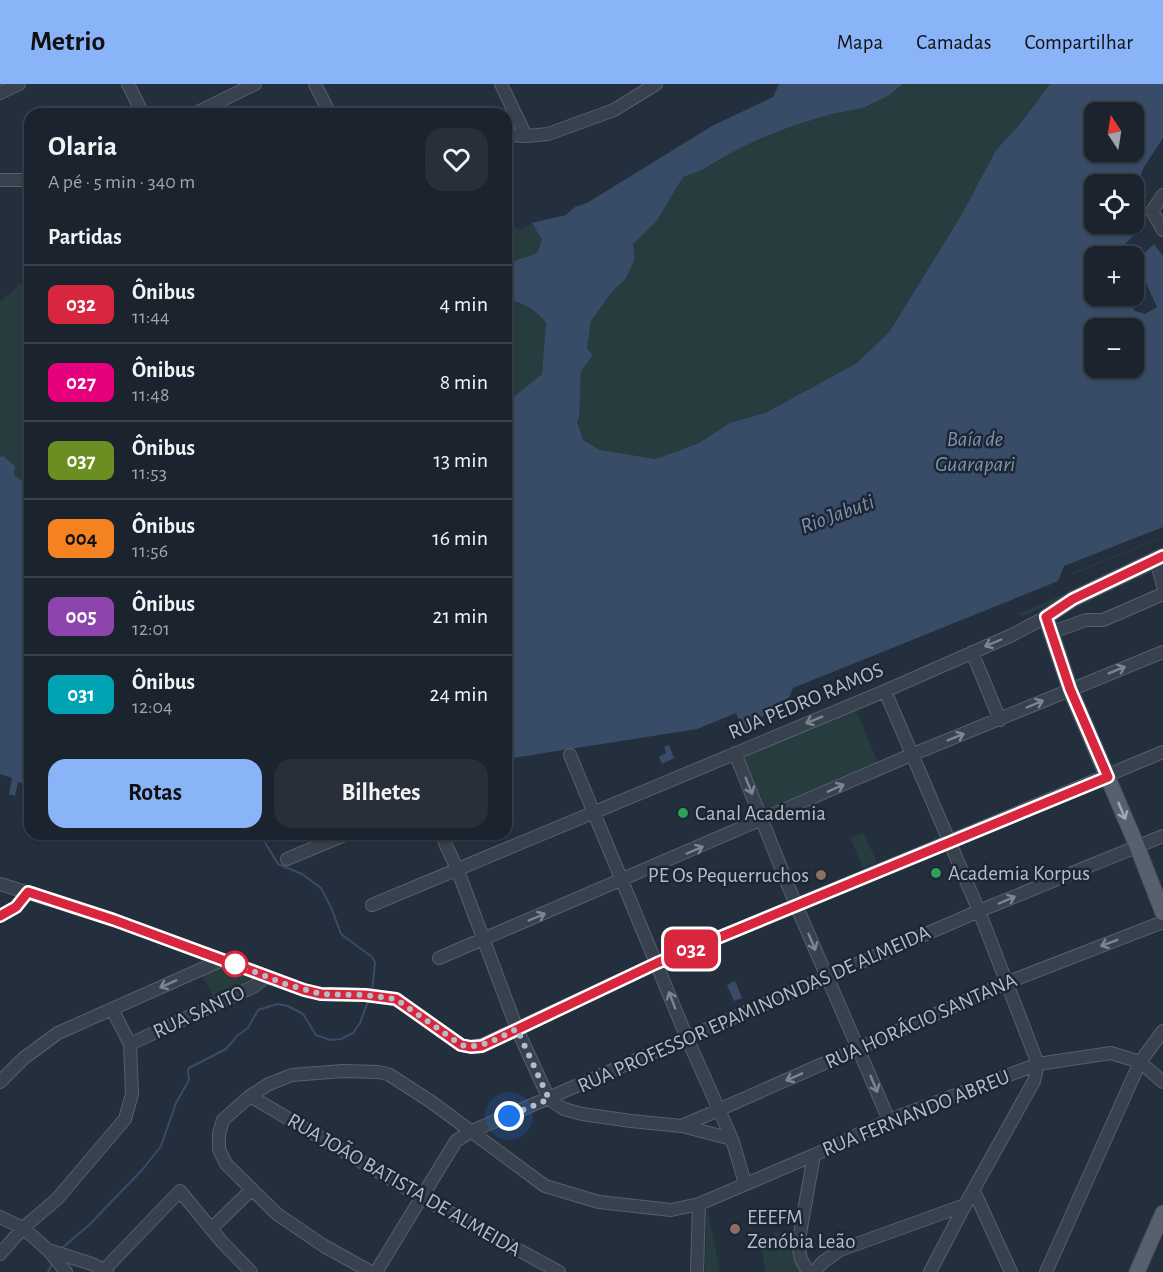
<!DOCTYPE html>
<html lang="pt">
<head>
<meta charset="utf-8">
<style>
  :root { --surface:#1b232e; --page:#282f3a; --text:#f1f3f6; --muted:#a0a4aa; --line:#39404a; --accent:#8ab4f8 }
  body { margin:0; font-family:"Alegreya Sans",sans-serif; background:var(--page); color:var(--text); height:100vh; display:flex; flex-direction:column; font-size:22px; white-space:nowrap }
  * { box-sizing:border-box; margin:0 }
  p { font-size:20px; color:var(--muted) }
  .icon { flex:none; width:33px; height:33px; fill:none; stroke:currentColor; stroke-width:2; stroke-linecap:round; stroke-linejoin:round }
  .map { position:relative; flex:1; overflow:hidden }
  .side { position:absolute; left:24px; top:24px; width:488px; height:732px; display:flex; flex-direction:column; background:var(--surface); border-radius:18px; box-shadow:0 2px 4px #0004,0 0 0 2px var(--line) }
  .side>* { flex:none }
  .badge { padding:0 12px; border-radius:9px; font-size:21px; line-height:39px }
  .needle { width:39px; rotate:348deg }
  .fabs { position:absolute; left:1084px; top:18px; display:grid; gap:12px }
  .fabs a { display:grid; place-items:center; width:60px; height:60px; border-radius:12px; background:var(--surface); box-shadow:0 2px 4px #0004,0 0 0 2px var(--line); font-size:30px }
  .you { position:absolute; width:30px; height:30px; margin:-15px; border:4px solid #fff; border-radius:50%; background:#1a73e8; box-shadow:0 0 0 9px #1a73e833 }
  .map>.badge { position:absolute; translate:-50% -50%; box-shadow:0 0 0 3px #fff }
  h2 { padding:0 24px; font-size:22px; line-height:54px }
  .round { display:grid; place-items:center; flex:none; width:63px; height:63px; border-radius:18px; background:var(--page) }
  .headline { display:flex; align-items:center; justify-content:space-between; height:102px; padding:0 24px }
  h1 { font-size:28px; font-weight:700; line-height:45px }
  .primary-button { display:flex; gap:12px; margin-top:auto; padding:12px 24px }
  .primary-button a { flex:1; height:69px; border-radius:18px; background:var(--accent); color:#111; font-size:24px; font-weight:700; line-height:69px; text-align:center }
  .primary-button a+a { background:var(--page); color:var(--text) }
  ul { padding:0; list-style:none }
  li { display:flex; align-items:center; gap:18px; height:78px; padding:0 24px; border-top:2px solid var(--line) }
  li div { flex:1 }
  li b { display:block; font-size:22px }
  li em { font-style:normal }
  li .badge { min-width:66px; font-weight:700; text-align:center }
  header { display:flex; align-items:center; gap:36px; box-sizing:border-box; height:84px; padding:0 30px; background:var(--accent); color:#111 }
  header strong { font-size:28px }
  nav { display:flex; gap:33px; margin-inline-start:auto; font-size:21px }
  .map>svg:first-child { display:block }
  .green { fill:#263c3f }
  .water { fill:#394c67; fill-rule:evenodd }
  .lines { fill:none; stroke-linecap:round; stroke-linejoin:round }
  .stream { stroke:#394c67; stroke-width:2 }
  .minor-casing { stroke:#565f6c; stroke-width:14 }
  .major-casing { stroke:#414a57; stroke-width:17 }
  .minor { stroke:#38414e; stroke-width:12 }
  .major { stroke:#56606e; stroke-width:15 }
  .oneway { stroke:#7c8592 }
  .oneway2 { stroke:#a1aab7 }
  .line-casing { stroke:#fff; stroke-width:14 }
  .line { stroke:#d7263d; stroke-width:9 }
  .walk { stroke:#b4bcc9; stroke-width:6; stroke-dasharray:0 10.8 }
  .leisure-dot { fill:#2e9e5b; stroke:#1d2633; stroke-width:2 }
  .education-dot { fill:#8d6e63; stroke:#1d2633; stroke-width:2 }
  .stop-dot { fill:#fff; stroke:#d7263d; stroke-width:3 }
  .labels { text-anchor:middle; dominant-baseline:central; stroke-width:5; stroke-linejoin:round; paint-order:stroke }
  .street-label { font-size:21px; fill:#b4bcc9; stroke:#1d2633 }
  .poi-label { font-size:21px; fill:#b4bcc9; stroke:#1d2633; text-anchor:start }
  .water-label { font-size:22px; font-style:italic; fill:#7c92b1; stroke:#1d2633 }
</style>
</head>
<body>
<header>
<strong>Metrio</strong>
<nav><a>Mapa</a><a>Camadas</a><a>Compartilhar</a></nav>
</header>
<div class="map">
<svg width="1163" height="1188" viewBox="0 0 1163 1188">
  <rect width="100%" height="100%" fill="#242f3e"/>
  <path class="green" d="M903 0H1050L1020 40 996 66 962 130 890 247 857 279 767 328 730 339 699 359 656 375 600 366 583 356 577 337 579 334 581 287 593 271 587 264 591 237 611 209 626 194 635 174 633 160 656 138 683 93 702 86 727 71 755 57 792 42 832 30 863 24 888 12Z
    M506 139 521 146 532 139 542 156 537 169 506 180Z
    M30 196V406L24 398 14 391 3 372 0 373V218L19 201Z
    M509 215C525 221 536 225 546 239L542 290 506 319V219Z
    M1163 452V453L1072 491V489Z
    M1073 507 1062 515 1023 532 1017 530Z
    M856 626 879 681 765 728 742 674Z
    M863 749 877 778 863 784 850 754Z
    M223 880 255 893 254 898 215 915 201 890Z
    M707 1124 720 1188H705Z
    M774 1148 792 1149 793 1171 803 1188H765L762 1165 773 1160Z"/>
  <path class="water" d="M779 0H903L888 12 863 24 832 30 792 42 755 57 727 71 702 86 683 93 656 138 633 160 635 174 626 194 611 209 591 237 587 264 593 271 581 287 579 334 577 337 583 356 600 366 656 375 699 359 730 339 767 328 857 279 890 247 962 130 996 66 1020 40 1050 0H1163V54L1144 83 1134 107V100H1095V140H1134V130L1142 143 1113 172H1095V212H1126L1135 227 1145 230 1157 223 1136 177 1154 160 1163 172V443L1064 482 1058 497 793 604 785 623 761 633 755 641 743 647 736 629 697 645 506 675V319L542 290 546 239C536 225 525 221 509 215L506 219V180L537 169 542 156 532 139 566 131 575 123 587 119 712 42 773 13ZM1095 28H1134V68H1095ZM1095 244H1134V284H1095Z
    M3 372 15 382 14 391 24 398 30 406V702L18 698 15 712 9 710 12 694 0 690V373Z
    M669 661 674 674 662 680 659 673 666 669 664 663Z
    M735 897 742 914 734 917 727 901Z"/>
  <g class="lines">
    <path class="stream" d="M260 750 278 780 302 790 321 804 331 823 341 850 372 873 375 878 372 909
      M61 1165 89 1141 143 1085 161 1062 176 1019 189 996 188 987 189 984 226 965 238 951 248 944 258 926 277 920 288 922 303 930 316 951 330 956 341 955 353 949 360 939 368 917
      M48 1188 52 1180"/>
    <defs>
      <path id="minor" d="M128 0 143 30
        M315 0 330 30
        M501 0 526 52
        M0 9 19 0
        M194 30 255 0
        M506 51 526 52 548 50 614 26 656 0
        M0 96H30
        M1163 111 1152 127 1163 146
        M1156 476 1163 502
        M1058 546 1086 536H1103L1163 510
        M972 568 1000 636
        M885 607 979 827 1038 980 1034 997 965 1121 930 1188
        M735 669 796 821 889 1036
        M570 671 687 954 732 1055 745 1099
        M441 750 458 787 517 945 549 1015 564 1025 582 1030 631 1037 682 1042 732 1055
        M287 775 347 750
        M0 800 114 836 304 906 321 910 365 911 396 915 461 961 471 963 482 961 657 879 1163 668
        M372 821 885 607 1012 551 1046 533
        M0 832 16 823 28 808
        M439 874 911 671 1163 568
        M130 960 253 903 266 893
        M0 998 24 974 58 949 222 876
        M250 1012 421 1113 559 1188
        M682 1042 1006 899 1163 838
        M974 1107 1011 1188
        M0 1133 23 1144 48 1166 92 1180 107 1188
        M211 1145 252 1105
        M49 1167 66 1188
        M0 1170 23 1144 57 1115 125 1035 132 1010 130 960 112 925
        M104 1186 180 1107 222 1158 251 1188
        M371 1188 324 1162 277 1130 226 1080 219 1065V1050L223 1036 250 1012 269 1000 292 991 343 987 378 988 388 990 430 1017 545 1102 599 1118 671 1126 699 1120 814 1071 889 1036 1038 980 1111 969 1140 978 1163 998
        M376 1188 456 1057 470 1048 979 827 1163 752
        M697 1188 699 1120
        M808 1188 801 1175 798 1161 814 1071
        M814 1188 823 1178 840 1166 965 1121
        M1046 1188 1140 978 1163 947"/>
      <path id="major" d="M1163 472 1073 515 1046 533 1070 605 1137 762 1163 829
        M1137 1188 1163 1129"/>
    </defs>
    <use href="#minor" class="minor-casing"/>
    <use href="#major" class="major-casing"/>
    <use href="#minor" class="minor"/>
    <use href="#major" class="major"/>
  </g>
  <defs><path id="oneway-shaft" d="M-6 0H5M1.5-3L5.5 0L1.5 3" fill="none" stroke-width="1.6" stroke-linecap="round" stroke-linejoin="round" transform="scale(1.5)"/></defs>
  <g class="oneway">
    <use href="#oneway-shaft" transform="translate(993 559) rotate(157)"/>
    <use href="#oneway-shaft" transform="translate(1117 586) rotate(-22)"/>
    <use href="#oneway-shaft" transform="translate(1035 620) rotate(-23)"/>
    <use href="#oneway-shaft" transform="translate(814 636) rotate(158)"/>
    <use href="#oneway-shaft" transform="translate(956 653) rotate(-22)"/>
    <use href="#oneway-shaft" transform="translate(749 702) rotate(68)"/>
    <use href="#oneway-shaft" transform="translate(836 704) rotate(-24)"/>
    <use href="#oneway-shaft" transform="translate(695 766) rotate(-23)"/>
    <use href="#oneway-shaft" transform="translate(1007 816) rotate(-23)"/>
    <use href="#oneway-shaft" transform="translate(537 833) rotate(-23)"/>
    <use href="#oneway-shaft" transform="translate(812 858) rotate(67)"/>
    <use href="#oneway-shaft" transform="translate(1109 859) rotate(159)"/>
    <use href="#oneway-shaft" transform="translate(168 900) rotate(156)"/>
    <use href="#oneway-shaft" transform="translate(672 916) rotate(-111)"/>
    <use href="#oneway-shaft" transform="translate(794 993) rotate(156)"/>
    <use href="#oneway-shaft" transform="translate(874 1000) rotate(67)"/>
  </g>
  <use class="oneway2" href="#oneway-shaft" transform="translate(1122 727) rotate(67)"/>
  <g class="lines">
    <defs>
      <path id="line" d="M0 832 16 823 28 808 114 836 304 906 321 910 365 911 396 915 461 961 471 963 482 962 657 879 1108 693 1070 605 1046 533 1073 515 1163 472"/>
    </defs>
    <use href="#line" class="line-casing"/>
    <use href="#line" class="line"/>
    <path class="walk" d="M235 880 285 900 321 910 365 911 396 915 461 961C482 966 499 953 517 945L549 1015 509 1032"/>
  </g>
  <g class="leisure-dot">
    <circle cx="683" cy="729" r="6"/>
    <circle cx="936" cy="789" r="6"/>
  </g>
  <g class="education-dot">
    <circle cx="821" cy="791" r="6"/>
    <circle cx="735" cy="1145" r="6"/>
  </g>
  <circle class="stop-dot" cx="235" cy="880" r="12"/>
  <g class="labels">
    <g class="street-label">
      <text transform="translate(806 617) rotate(-23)">RUA PEDRO RAMOS</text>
      <text transform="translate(754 925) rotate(-24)">RUA PROFESSOR EPAMINONDAS DE ALMEIDA</text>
      <text transform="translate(199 928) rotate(-25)">RUA SANTO</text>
      <text transform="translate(921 937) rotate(-24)">RUA HORÁCIO SANTANA</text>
      <text transform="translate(916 1029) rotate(-22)">RUA FERNANDO ABREU</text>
      <text transform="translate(404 1101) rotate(30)">RUA JOÃO BATISTA DE ALMEIDA</text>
    </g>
    <g class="poi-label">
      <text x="695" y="729">Canal Academia</text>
      <text x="948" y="789">Academia Korpus</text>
      <text x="809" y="791" text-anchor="end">PE Os Pequerruchos</text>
      <text x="747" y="1133">EEEFM<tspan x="747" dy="24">Zenóbia Leão</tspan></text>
    </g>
    <g class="water-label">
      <text x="975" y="355">Baía de<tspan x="975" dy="25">Guarapari</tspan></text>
      <text transform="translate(837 430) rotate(-20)">Rio Jabuti</text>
    </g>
  </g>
</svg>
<div class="fabs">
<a><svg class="needle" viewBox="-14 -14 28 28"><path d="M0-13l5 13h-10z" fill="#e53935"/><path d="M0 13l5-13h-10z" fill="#a0a4aa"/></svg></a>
<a><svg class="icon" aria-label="locate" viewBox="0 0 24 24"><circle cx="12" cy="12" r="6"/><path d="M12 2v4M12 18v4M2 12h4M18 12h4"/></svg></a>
<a>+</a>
<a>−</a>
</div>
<div class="you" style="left:509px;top:1032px"></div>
<b class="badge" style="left:691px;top:865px;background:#d7263d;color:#fff">032</b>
<section class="side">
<div class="headline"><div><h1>Olaria</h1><p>A pé · 5 min · 340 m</p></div><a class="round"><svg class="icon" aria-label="heart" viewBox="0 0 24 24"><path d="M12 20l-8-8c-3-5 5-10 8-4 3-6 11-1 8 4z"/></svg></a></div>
<h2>Partidas</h2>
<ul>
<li><span class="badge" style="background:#d7263d;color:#fff">032</span><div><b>Ônibus</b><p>11:44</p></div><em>4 min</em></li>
<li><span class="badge" style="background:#e6007e;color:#fff">027</span><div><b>Ônibus</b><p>11:48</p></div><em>8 min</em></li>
<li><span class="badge" style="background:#6b8e23;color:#fff">037</span><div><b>Ônibus</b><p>11:53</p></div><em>13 min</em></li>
<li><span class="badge" style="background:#f58220;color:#111">004</span><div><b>Ônibus</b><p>11:56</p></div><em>16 min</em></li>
<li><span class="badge" style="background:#8e44ad;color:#fff">005</span><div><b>Ônibus</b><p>12:01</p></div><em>21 min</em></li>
<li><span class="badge" style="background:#00a3b4;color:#fff">031</span><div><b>Ônibus</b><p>12:04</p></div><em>24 min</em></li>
</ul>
<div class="primary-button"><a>Rotas</a><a>Bilhetes</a></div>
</section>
</div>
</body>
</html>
